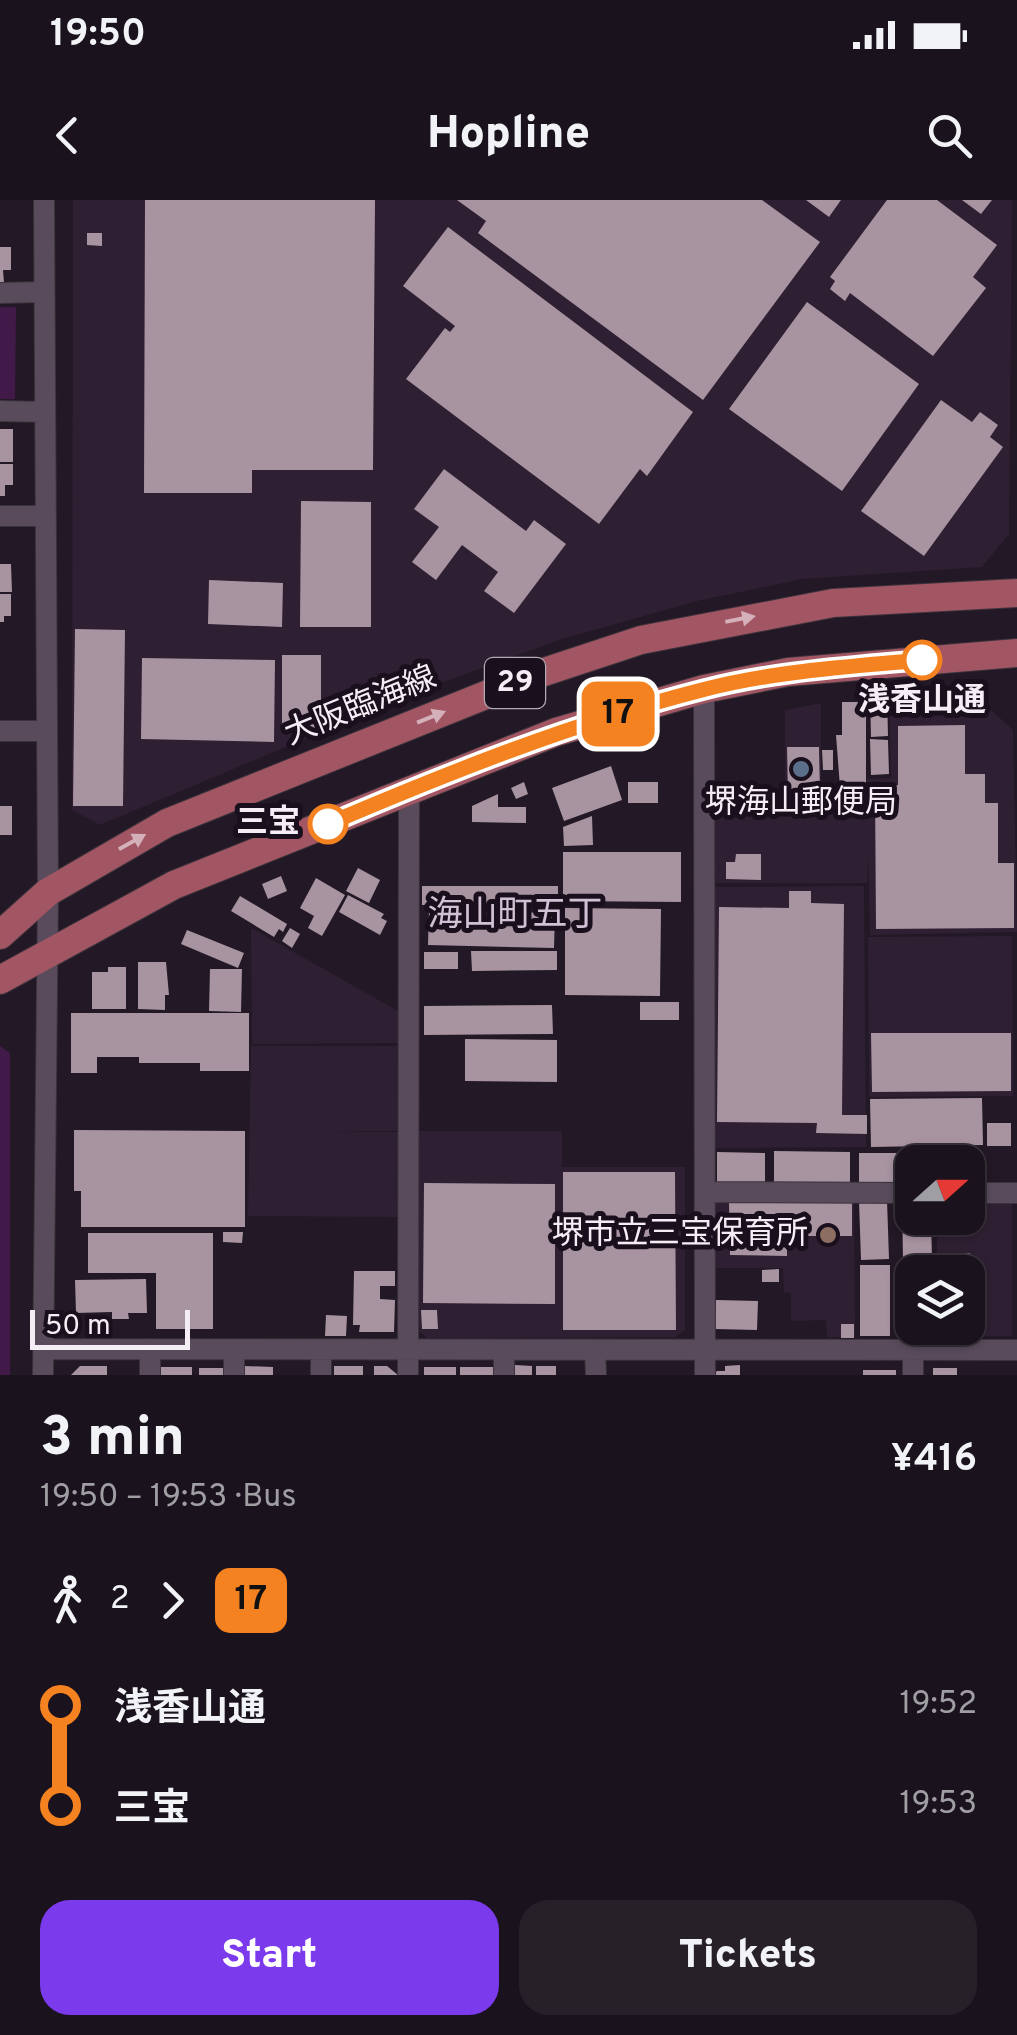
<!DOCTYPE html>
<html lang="en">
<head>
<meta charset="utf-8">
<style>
  :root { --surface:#1a121c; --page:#272029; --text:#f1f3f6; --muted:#9f9ea3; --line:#38323b; --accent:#7c3aed }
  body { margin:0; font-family:Overpass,"Noto Sans JP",sans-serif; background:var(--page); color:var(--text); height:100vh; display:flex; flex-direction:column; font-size:38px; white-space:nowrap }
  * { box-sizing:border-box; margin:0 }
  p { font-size:32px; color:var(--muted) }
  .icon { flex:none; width:55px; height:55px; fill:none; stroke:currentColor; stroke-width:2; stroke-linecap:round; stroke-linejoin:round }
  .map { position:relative; height:1175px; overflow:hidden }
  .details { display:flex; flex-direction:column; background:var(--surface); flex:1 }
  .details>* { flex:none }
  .badge { padding:0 20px; border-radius:15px; font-size:35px; line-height:65px }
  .needle { width:65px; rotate:69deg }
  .buttons { position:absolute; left:895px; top:945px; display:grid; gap:20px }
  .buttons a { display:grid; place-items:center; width:90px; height:90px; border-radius:20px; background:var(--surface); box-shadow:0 2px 8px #0004,0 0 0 2px var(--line); font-size:50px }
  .scale { position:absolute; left:30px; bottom:25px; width:160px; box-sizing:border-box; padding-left:10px; border:5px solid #f5edf6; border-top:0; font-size:28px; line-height:35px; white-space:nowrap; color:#f5edf6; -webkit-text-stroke:8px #1a0f1c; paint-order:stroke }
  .map>.badge { position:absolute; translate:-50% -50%; box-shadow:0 0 0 5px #fff }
  .legs { display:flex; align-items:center; gap:15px; height:110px; padding:0 40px; font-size:32px }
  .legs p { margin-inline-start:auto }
  .overview { display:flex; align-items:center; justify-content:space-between; height:170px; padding:0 40px }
  h1 { font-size:55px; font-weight:800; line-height:75px }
  .primary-button { display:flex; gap:20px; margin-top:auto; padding:20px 40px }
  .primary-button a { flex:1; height:115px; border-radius:30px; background:var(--accent); color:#fff; font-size:40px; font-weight:800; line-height:115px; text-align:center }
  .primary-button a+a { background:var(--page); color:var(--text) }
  ul { padding:0 40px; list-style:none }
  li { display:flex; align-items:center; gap:35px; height:100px; font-size:38px }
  li i { display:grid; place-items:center; width:15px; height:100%; margin:0 12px; background:currentColor }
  li i::after { content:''; width:25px; height:25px; margin:-12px; border:8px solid; border-radius:50%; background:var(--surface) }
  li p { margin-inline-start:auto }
  li:first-child i { background:linear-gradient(#0000 50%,currentColor 0) }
  li:last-child i { background:linear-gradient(currentColor 50%,#0000 0) }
  .status { display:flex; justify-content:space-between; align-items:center; height:70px; padding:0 50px; background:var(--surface); direction:ltr }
  .status svg { height:28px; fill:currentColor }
  header { display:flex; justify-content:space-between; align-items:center; height:130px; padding:0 40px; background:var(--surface); font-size:45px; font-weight:800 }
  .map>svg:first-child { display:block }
  .built { fill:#2f1f32 }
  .green { fill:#421a49 }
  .building { fill:#a894a1 }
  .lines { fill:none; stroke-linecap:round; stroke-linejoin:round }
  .minor-casing { stroke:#3b333c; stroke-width:22 }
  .major-casing { stroke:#3b333c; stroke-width:30 }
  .minor { stroke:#594b5b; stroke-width:20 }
  .major { stroke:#a25562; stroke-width:28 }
  .oneway { fill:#d4b0bb }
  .line-1-casing { stroke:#fff; stroke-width:22 }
  .line-1 { stroke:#f58220; stroke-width:15 }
  .stop-1-dot { fill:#fff; stroke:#f58220; stroke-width:5 }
  .service-dot { fill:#5c6f8a; stroke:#1a0f1c; stroke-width:4 }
  .education-dot { fill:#8d6e63; stroke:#1a0f1c; stroke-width:4 }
  .labels { text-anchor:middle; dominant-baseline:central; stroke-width:10; stroke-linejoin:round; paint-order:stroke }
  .shield { fill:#1a0f1c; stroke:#b3aab5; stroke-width:2.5 }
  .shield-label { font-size:30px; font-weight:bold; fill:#f5edf6 }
  .stop-label { font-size:32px; font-weight:bold; fill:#f5edf6; stroke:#1a0f1c }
  .street-label { font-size:32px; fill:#f5edf6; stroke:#1a0f1c }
  .poi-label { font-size:32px; fill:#f5edf6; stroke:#1a0f1c }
  .neighbourhood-label { font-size:35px; fill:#d1c1d4; stroke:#1a0f1c }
</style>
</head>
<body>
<div class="status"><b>19:50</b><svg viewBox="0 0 49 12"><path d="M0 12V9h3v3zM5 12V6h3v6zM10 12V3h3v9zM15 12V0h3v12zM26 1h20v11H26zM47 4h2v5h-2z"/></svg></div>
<header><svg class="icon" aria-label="back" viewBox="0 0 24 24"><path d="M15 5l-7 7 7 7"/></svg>Hopline<svg class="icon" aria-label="search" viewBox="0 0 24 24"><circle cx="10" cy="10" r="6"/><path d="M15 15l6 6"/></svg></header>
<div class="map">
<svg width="1017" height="1175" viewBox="0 0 1017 1175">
  <rect width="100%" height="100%" fill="#231825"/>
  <path class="built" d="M73 0H1012L1009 334 982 367 802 379 697 401 559 440 424 489 100 625 72 610Z
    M972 492 1013 530 1017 732 870 735 868 655 867 683H715V595H785V510L821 503V595L867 596V579L891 578 889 494Z
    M864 686 866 947 715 948 712 687Z
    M251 728 398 811 399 843 252 844Z
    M1012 736 1013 896 869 897 868 737Z
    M251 846H397V931H314L398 932 397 1017 248 1016Z
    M419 931H562V967H685V1130L675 1137 427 1138 419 1131Z
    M712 998H854L855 1137H827L826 1120 791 1121V1093L784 1092 783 1068H712Z
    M968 1000H1012V1136H937V1128H968V1072H937V1018H968Z"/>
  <path class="green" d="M0 107H16L15 199H0Z
    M0 846 10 853V1175H0Z"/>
  <path class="building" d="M145 0H375L373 270H252V293H144Z
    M457 0H762L820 42 703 200 478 33 486 21Z
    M806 0H841L829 17Z
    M887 0H937L997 45 973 77 986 88 933 156 850 93 845 101 830 89 835 81 830 77Z
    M962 0H992L981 14Z
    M448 27 693 212 647 276 640 269 599 324 406 179 445 128 450 132 455 126 403 86Z
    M87 33H102V46L87 45Z
    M0 47H11V70H3L4 83H0Z
    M807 102 919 184 842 291 729 209Z
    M941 200 972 222 980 212 998 225 990 237 1003 247 924 356 861 311Z
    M0 229H13V262H0Z
    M0 264H13V285H5V296H0Z
    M444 269 526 331 534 320 566 344 514 413 484 391 498 372 462 345 436 380 412 362 439 327 414 309Z
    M301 301 371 302V427H300Z
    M0 364H11L12 392H0Z
    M209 380 283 383 282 427 208 424Z
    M0 394H11V416H4V422H0Z
    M75 429 125 430 123 606H73Z
    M282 455H321V530H282Z
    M142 458 275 460 274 542 141 539Z
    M887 494 888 536 871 537 870 495Z
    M842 502H866V594H831V587H840L836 535H842Z
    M965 525V574H985V603H998V663H1014V728L876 729 875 586 898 585V526Z
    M870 539 888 540 889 574 871 575Z
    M787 547H819L820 593 788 594Z
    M822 550H833V570H823Z
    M611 566 622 600 564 621 552 588Z
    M524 582 528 594 516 599 511 588Z
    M628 582H658V603H628Z
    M498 594V607H526V623L472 622V606Z
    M0 606H12V635H0Z
    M592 616 593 645 564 646 563 627Z
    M563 652H681V702L563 701Z
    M736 654H761V680L726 679V662H735Z
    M358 668 380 680 369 703 346 691Z
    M281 676 287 691 268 699 262 684Z
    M316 678 345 695 322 736 308 728 314 716 300 708Z
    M422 686H558V704L422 705Z
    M789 691H811V703L844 704 842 915H867V934L816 933 817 923 717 922 719 707 789 708Z
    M348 695 384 714 381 718 387 721 380 735 339 712Z
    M240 696 287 724 283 732 279 729 274 737 231 711Z
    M565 708 661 709 660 796 565 795Z
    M429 710 555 713 554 748 428 745Z
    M290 728 300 734 292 748 282 741Z
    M187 730 244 753 238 768 181 744Z
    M471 751H557V770L472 771Z
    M424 752H458V769H424Z
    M138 762H166L169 795H165V810L138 809Z
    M108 767H126V809H92V772H108Z
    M210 769H242L241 812 209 811Z
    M640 802H679V820H640Z
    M552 805 553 834 424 835V806Z
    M71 813H249V871H200V863H139V857H97V873H71Z
    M871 833H1011V891L872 892Z
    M465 839 557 840V882L465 881Z
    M982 898 983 945 871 947 870 899Z
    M987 923H1011V946H987Z
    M74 930 245 931V1027H81V991H74Z
    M774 951 850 952V983L774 982Z
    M717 952 765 953V983H717Z
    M921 952H947V962H921Z
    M859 953H910V982H859Z
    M563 972H675L676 1130H563Z
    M424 983 555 984V1104L423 1103Z
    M887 1000 889 1059 861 1060 859 1001Z
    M902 1000H912V1018H931L932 1060 903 1061Z
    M729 1003H852V1036H787V1056L730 1055Z
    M223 1032H243L242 1043 223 1042Z
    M88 1033H213V1129H156V1073H88Z
    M939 1053H970L971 1072H939Z
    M929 1064V1072H912V1128H931L932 1135 903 1136 900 1066Z
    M860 1065H890V1136H860Z
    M779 1069V1082H762V1070Z
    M354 1071H395V1086H380V1099L395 1100 394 1132H359L360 1125H353Z
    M146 1079 147 1113H128L129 1119H112V1112L76 1113 75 1080Z
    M716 1100 758 1101 757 1130 715 1129Z
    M421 1110H437L438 1129H422Z
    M326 1115 347 1116 346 1136H325Z
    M841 1124H854V1138H841Z
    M515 1165 532 1166V1175H515Z
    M740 1165V1175H713L717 1171H725V1166Z
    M80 1166H107V1175H71Z
    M244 1166 273 1167V1175H243Z
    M334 1166H363V1175H334Z
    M374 1166H387L398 1175H374Z
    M536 1166H556V1175H536Z
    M160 1167H192V1175H160Z
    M424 1167H456V1175H424Z
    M460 1167H494V1175H460Z
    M199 1168H225V1175H199Z
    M933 1168H957V1175H933Z
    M863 1170H896V1175H863Z"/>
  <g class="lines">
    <defs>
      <path id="minor" d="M0 93 44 92
        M0 211 45 212
        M0 316H44
        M704 489 705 1175
        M0 531H47
        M705 992 912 993
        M968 993H1017
        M43 1149 1017 1150
        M234 1150V1175
        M321 1150V1175
        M595 1150 596 1175
        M43 1175 48 692 44 0
        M150 1175V1149
        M408 1175 409 590
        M504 1175V1150
        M913 1175V1150"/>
      <path id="major" d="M0 735 48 692 167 623 538 474 641 440 833 403 1017 393
        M0 780 174 685 556 532 704 489 788 472 1017 453"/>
    </defs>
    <use href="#minor" class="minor-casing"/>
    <use href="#major" class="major-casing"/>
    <use href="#minor" class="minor"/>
    <use href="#major" class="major"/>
  </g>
  <defs><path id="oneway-solid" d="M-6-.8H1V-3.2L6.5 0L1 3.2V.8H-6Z" transform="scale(2.5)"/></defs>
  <g class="oneway">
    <use href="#oneway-solid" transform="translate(740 419) rotate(-11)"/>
    <use href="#oneway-solid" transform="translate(431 517) rotate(-22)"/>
    <use href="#oneway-solid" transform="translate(132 642) rotate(-29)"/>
  </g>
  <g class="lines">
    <defs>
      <path id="line-1" d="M328 624C450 572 573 523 702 490 774 471 848 467 922 460"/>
    </defs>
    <use href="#line-1" class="line-1-casing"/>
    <use href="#line-1" class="line-1"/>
  </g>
  <g class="stop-1-dot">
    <circle cx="922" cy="460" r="18"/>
    <circle cx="328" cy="624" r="18"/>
  </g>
  <circle class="service-dot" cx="801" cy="569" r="10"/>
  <circle class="education-dot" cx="828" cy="1035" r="10"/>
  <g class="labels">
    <rect class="shield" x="485" y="458" width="60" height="50" rx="8"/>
    <g class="shield-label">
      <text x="515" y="483">29</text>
    </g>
    <g class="stop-label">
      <text x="922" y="502">浅香山通</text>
      <text x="300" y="624" text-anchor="end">三宝</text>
    </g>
    <g class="street-label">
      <text transform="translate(361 507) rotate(-22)">大阪臨海線</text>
    </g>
    <g class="poi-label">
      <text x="801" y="604">堺海山郵便局</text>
      <text x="808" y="1035" text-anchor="end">堺市立三宝保育所</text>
    </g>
    <g class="neighbourhood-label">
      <text x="515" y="716">海山町五丁</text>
    </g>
  </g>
</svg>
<div class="buttons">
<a><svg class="needle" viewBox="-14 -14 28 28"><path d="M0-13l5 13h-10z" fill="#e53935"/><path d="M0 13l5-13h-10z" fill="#9f9ea3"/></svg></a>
<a><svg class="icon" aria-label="layers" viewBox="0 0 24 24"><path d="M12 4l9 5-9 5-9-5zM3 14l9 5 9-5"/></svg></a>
</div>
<div class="scale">50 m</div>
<b class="badge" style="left:618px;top:514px;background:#f58220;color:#111">17</b>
</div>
<section class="details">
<div class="overview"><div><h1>3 min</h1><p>19:50 – 19:53 · Bus</p></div><b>¥416</b></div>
<div class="legs"><svg class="icon" aria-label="walk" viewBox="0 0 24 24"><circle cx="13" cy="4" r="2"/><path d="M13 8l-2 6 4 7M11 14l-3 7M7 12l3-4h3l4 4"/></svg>2<svg class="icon" aria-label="forward" viewBox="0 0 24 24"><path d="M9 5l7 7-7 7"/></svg><b class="badge" style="background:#f58220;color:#111">17</b></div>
<ul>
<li><i style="color:#f58220"></i><b>浅香山通</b><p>19:52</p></li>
<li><i style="color:#f58220"></i><b>三宝</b><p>19:53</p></li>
</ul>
<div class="primary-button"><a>Start</a><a>Tickets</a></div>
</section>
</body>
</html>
